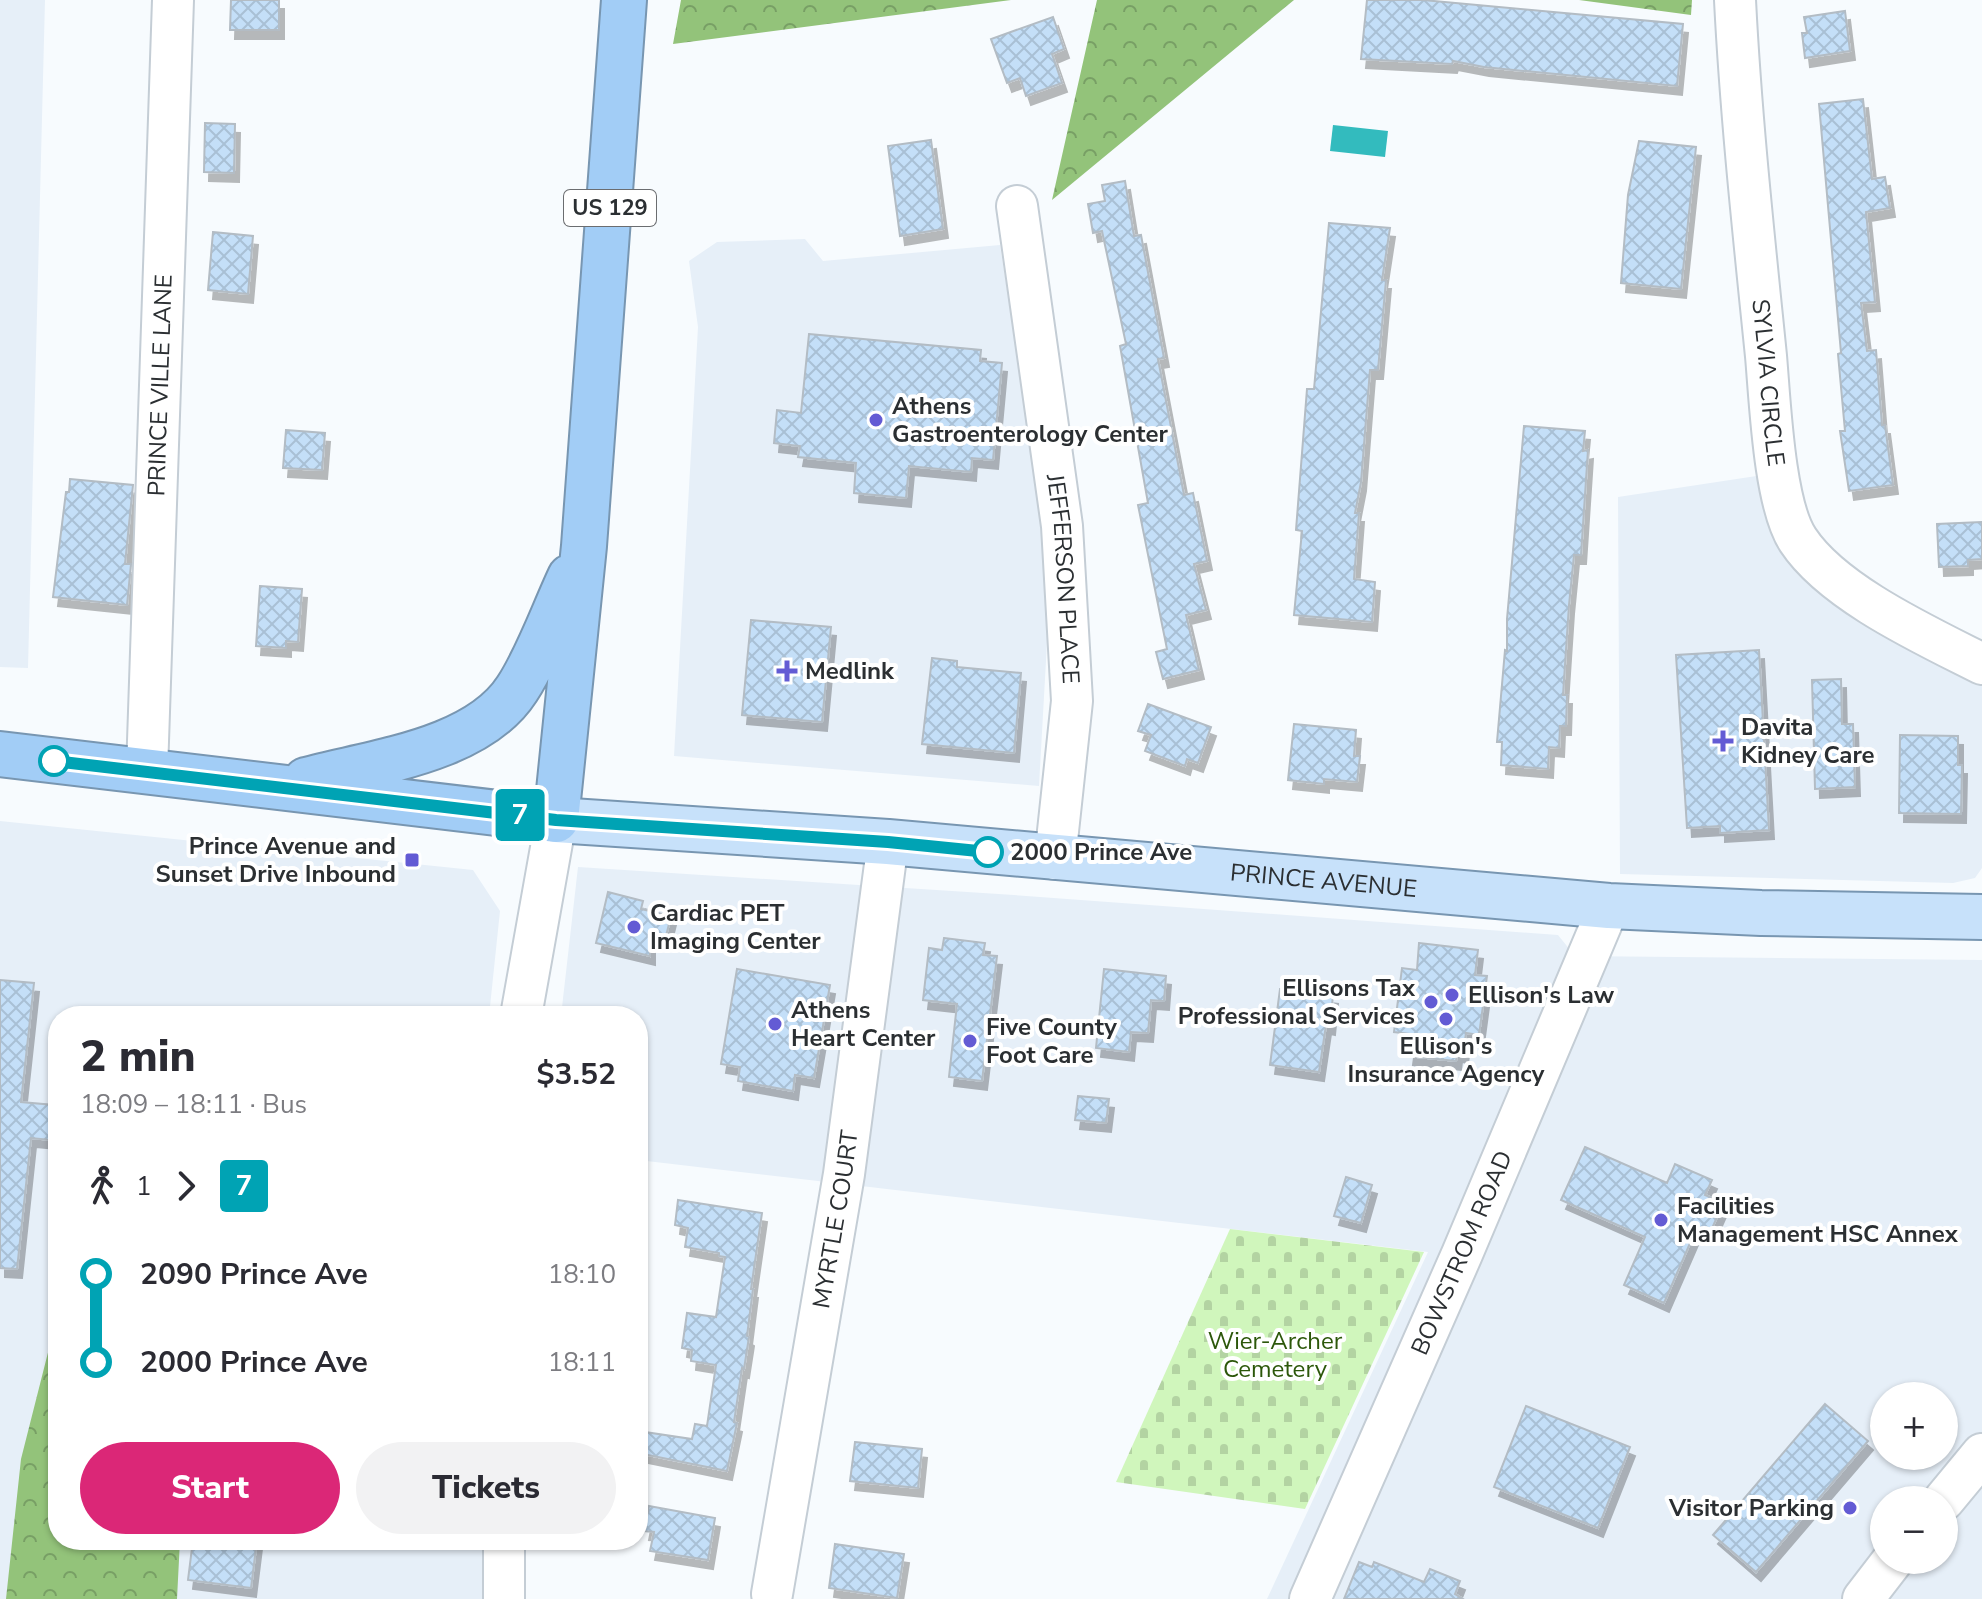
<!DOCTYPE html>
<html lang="en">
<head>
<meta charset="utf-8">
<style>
  :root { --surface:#fff; --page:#f2f2f3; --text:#2b2b33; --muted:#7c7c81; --accent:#db2777 }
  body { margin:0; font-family:"Nunito Sans",sans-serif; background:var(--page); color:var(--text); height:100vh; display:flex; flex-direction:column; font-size:30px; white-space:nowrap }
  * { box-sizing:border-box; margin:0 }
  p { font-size:26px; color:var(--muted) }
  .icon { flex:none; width:44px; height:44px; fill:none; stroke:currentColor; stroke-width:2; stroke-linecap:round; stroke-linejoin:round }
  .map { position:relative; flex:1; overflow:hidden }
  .details { position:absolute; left:48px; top:1006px; width:600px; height:544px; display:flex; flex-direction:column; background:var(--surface); border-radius:32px; box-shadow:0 2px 6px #0004 }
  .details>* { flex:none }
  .badge { padding:0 16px; border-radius:6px; font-size:28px; line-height:52px }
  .fabs { position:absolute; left:1870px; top:1382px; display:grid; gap:16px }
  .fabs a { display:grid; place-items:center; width:88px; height:88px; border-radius:50%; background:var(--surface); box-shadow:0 2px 6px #0004; font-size:40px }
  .map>.badge { position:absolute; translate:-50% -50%; box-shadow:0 0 0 4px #fff }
  .legs { display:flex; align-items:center; gap:12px; height:88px; padding:0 32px; font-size:26px }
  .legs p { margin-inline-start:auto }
  .summary { display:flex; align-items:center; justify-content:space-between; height:136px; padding:0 32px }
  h1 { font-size:44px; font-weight:800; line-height:60px }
  .action { display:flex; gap:16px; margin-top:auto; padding:16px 32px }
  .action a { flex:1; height:92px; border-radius:48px; background:var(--accent); color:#fff; font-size:32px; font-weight:800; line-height:92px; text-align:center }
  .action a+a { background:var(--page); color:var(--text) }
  ul { padding:0 32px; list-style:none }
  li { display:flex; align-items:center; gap:28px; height:88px; font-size:30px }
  li i { display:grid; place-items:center; width:12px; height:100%; margin:0 10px; background:currentColor }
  li i::after { content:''; width:20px; height:20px; margin:-10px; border:6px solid; border-radius:50%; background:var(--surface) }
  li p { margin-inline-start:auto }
  li:first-child i { background:linear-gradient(#0000 50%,currentColor 0) }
  li:last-child i { background:linear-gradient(currentColor 50%,#0000 0) }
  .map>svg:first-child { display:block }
  .built { fill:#e6eff8; fill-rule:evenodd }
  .forest { fill:url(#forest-crowns) }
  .cemetery { fill:url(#cemetery-stones) }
  .water { fill:#33bbbe }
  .building { fill:url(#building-cross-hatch); stroke:#b3bcc4; stroke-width:2; filter:url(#shadow) }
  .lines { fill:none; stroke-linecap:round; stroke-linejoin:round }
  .minor-casing { stroke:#c4cdd5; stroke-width:44 }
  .major-casing { stroke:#7896b1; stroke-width:48 }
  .highway-casing { stroke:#7896b1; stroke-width:48 }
  .minor { stroke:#fff; stroke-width:40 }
  .major { stroke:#c7e1fa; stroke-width:44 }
  .highway { stroke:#a2cdf6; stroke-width:44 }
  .line-1-casing { stroke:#fff; stroke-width:18 }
  .line-1 { stroke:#00a3b4; stroke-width:12 }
  .poi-dot { fill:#635bd4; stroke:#fff; stroke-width:3 }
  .stop-1-dot { fill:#fff; stroke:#00a3b4; stroke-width:4 }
  .labels { text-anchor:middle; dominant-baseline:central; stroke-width:8; stroke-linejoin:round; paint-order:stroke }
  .shield { fill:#fff; stroke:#6b6d70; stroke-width:2 }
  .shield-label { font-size:22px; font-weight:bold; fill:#2b2f32 }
  .street-label { font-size:24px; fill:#2b2f32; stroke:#fff }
  .poi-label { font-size:24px; font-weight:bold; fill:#2b2f32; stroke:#fff; text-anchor:start }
  .stop-label { font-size:24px; font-weight:bold; fill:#2b2f32; stroke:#fff; text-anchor:start }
  .park-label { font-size:24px; fill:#2c570a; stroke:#fff }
</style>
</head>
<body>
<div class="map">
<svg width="1982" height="1599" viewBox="0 0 1982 1599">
  <defs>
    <pattern id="forest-crowns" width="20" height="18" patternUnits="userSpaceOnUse" patternTransform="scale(2)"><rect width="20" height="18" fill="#93c37a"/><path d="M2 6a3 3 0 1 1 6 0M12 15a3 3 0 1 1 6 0" fill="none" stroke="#789f65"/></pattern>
    <pattern id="cemetery-stones" width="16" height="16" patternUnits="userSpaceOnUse" patternTransform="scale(2)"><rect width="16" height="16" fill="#d0f6bc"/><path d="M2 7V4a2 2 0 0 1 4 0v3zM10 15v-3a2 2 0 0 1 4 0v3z" fill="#b3d3a2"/></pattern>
    <pattern id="building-cross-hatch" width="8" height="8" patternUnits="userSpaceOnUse" patternTransform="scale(2)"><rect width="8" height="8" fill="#c4dff8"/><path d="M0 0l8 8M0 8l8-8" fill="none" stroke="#a9c0d5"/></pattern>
    <filter id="shadow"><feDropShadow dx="5" dy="9" stdDeviation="0" flood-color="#0004"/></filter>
  </defs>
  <rect width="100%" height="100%" fill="#f7fbfe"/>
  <path class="built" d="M0 0H45L28 668 0 667Z
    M805 239 823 261 1000 245 1051 571 1039 786 674 756 698 327 689 261 717 242Z
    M1763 475 1785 546 1815 589 1843 609 1982 680V868L1975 878 1953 883 1620 874 1618 497Z
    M0 821 473 870 500 911 489 1016H58V1540H483V1599H0Z
    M578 867 1014 895 1558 935 1575 956 1982 960V1599H1267L1428 1252 638 1160V1016H561ZM1884 1396H1944V1456H1884ZM1884 1500H1944V1560H1884Z"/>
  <path class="forest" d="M681 0H1011L673 44Z
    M1097 0H1294L1052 200Z
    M1579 0H1692L1691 15Z
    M58 1313V1540H180L177 1599H6L21 1459Z"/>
  <path class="cemetery" d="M1230 1229 1424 1252 1305 1509 1116 1482Z"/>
  <path class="water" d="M1333 125 1388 131 1385 157 1330 151Z"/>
  <path class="building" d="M231 0H279V30H230Z
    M1367 0H1423L1683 24 1677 86 1484 67 1453 61 1452 64 1361 59Z
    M1845 11 1850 51 1805 58 1802 33H1807L1804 17Z
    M1053 17 1064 49 1052 54 1062 83 1026 96 1020 78 1007 83 991 39Z
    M1863 99 1872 179 1885 177 1890 208 1866 212 1875 302 1861 303 1867 351 1876 350 1882 425H1885L1893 485 1849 491 1840 431H1845L1838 354 1841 353 1819 104Z
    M205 123 235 124 234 173 204 172Z
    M931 140 943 229 900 236 888 146Z
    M1639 141 1696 147 1681 289 1621 283 1628 195Z
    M1125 181 1134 236 1141 235 1164 358 1158 359 1184 495 1193 493 1207 561 1194 564 1206 610 1186 615 1199 670 1163 679 1156 652 1167 649 1138 505 1148 503 1120 346 1126 344 1102 231 1093 233 1088 204 1105 201 1102 185Z
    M1329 223 1390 228 1382 280H1386L1378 370H1370L1361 482 1355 513H1359L1354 579 1375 582 1372 622 1294 615 1302 531 1296 530 1307 389H1314Z
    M213 232 253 236 248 294 208 290Z
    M809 334 981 350 980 361 1002 363 993 460 972 458 971 472 909 466 906 498 854 493 856 463 798 457 800 446 774 443 777 410 801 413Z
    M1524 426 1585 431 1583 451 1588 450 1581 555H1574L1569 605 1563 695H1567L1566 726H1560L1559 748 1549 747 1548 769 1501 765 1502 742H1497L1505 650 1507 651V619Z
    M286 430 325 433 322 470 283 468Z
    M70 479 133 485 125 564H131L127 605 53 597 66 492H69Z
    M1982 522V559L1968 560V566L1939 567 1937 524Z
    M260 586 302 589 298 642 286 641V648L256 646Z
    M751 620 831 627 822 722 742 715Z
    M1759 650 1769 830 1720 833V826L1687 828 1676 655Z
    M932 658 957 661V667L1021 673 1014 753 922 744Z
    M1841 679 1842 724H1853L1855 787 1815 789 1812 680Z
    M1148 704 1211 727 1198 763 1187 759 1185 766 1145 751 1151 735 1138 731Z
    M1294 724 1356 730 1354 756H1360L1357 782 1324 779V784L1288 780Z
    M1900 735 1958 736V765H1962L1961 814 1899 813Z
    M608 892 643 901 641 909 671 916 665 940 650 936V956L596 943Z
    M944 938 985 943 983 955 997 956 982 1081 949 1077 957 1004 923 1000 929 948 942 950Z
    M1419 943 1478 950 1475 975 1487 976 1479 1035 1466 1033 1463 1054 1457 1053 1456 1061 1408 1056 1411 1034 1394 1032 1402 968 1417 970Z
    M737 969 830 985 814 1078 795 1075 793 1091 738 1081 740 1067 721 1064Z
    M1104 969 1166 976 1164 1001 1151 1000 1148 1033 1131 1032 1129 1052 1096 1048Z
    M0 980 34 983 21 1102 54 1105 51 1140 31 1138 17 1269 0 1268Z
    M1280 989 1333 995 1330 1026 1326 1025 1319 1072 1270 1065Z
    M1078 1096 1109 1099 1106 1123 1075 1120Z
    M1585 1147 1667 1183 1675 1164 1712 1180 1705 1195 1712 1198 1710 1203 1721 1208 1710 1233 1697 1227 1664 1303 1624 1285 1645 1237 1561 1200Z
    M1346 1177 1372 1185 1361 1223 1334 1216Z
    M678 1200 762 1213 751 1289H753L747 1336 749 1337 744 1369 742 1368 734 1422 737 1423 727 1471 638 1453V1431L692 1439 695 1424 707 1426 716 1365 691 1361 692 1350 682 1348 687 1313 716 1317 725 1257 719 1256V1253L685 1247 688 1228 675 1225Z
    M1825 1404 1868 1441 1756 1572 1713 1535Z
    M1526 1406 1630 1447 1598 1528 1494 1487Z
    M855 1442 922 1449 918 1488 850 1481Z
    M649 1506 715 1518 708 1560 650 1551 654 1532 644 1531Z
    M193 1540H257L251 1588 188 1580Z
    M835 1544 904 1554 897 1598 829 1588Z
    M1359 1562 1372 1567 1374 1562 1424 1582 1430 1569 1460 1581 1455 1594 1463 1599H1344Z"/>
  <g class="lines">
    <defs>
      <g id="minor">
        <path id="s1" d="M1735 0C1741 119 1754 238 1766 356 1770 401 1774 504 1798 540 1833 593 1925 635 1982 664"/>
        <path id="s2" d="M1017 206 1062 526 1072 701 1055 859"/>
        <path id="s3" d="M147 771 173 0"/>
        <path d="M521 1016 556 820"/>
        <path d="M1944 1500 1982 1454"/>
        <path id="s4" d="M772 1594 844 1174 888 842"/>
        <path d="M504 1599V1540"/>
        <path id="s5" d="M1310 1599 1462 1254 1609 906"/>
        <path d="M1863 1599 1893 1560"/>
      </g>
      <g id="major">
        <path id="s6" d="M556 820 888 842 1609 906 1761 913 1982 917"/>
      </g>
      <path id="highway" d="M0 754 556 820 584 546 624 0
        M306 780C373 762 477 751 517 689 537 659 554 611 570 577"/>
    </defs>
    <use href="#minor" class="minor-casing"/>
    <use href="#major" class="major-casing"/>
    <use href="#highway" class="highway-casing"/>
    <use href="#minor" class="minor"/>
    <use href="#major" class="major"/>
    <use href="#highway" class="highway"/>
  </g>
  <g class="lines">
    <defs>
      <path id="line-1" d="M54 761 556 820 888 842 988 852"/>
    </defs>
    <use href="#line-1" class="line-1-casing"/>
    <use href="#line-1" class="line-1"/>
  </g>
  <g class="poi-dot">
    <circle cx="876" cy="420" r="8"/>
    <path d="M783 659h8v8h8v8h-8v8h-8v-8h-8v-8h8z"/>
    <path d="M1719 729h8v8h8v8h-8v8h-8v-8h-8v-8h8z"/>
    <rect x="404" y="852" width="16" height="16" rx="4"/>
    <circle cx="634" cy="927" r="8"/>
    <circle cx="1452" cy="995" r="8"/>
    <circle cx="1431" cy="1002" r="8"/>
    <circle cx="1446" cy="1019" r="8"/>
    <circle cx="775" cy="1024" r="8"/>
    <circle cx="970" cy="1041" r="8"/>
    <circle cx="1661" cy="1220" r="8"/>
    <circle cx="1850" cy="1508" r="8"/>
  </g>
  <g class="stop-1-dot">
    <circle cx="54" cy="761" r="14"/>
    <circle cx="988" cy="852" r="14"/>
  </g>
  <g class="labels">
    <rect class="shield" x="564" y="190" width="92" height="36" rx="6"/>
    <g class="shield-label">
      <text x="610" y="208">US 129</text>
    </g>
    <g class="street-label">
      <text stroke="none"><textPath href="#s1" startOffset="384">SYLVIA CIRCLE</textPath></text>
      <text stroke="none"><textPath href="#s3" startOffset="386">PRINCE VILLE LANE</textPath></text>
      <text stroke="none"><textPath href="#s2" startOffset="376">JEFFERSON PLACE</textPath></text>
      <text stroke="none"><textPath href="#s6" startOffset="770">PRINCE AVENUE</textPath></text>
      <text stroke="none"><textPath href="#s4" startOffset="380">MYRTLE COURT</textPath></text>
      <text stroke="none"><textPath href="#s5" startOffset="378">BOWSTROM ROAD</textPath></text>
    </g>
    <g class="poi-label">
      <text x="892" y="406">Athens<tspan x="892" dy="28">Gastroenterology Center</tspan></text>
      <text x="805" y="671">Medlink</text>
      <text x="1741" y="727">Davita<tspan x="1741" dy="28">Kidney Care</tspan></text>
      <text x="396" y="846" text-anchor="end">Prince Avenue and<tspan x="396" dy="28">Sunset Drive Inbound</tspan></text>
      <text x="650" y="913">Cardiac PET<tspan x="650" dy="28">Imaging Center</tspan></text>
      <text x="1415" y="988" text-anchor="end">Ellisons Tax<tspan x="1415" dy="28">Professional Services</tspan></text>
      <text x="1468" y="995">Ellison's Law</text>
      <text x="791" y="1010">Athens<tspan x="791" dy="28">Heart Center</tspan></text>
      <text x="986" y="1027">Five County<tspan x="986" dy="28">Foot Care</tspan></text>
      <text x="1446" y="1046" text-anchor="middle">Ellison's<tspan x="1446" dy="28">Insurance Agency</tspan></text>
      <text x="1677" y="1206">Facilities<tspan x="1677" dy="28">Management HSC Annex</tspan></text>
      <text x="1834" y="1508" text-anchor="end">Visitor Parking</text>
    </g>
    <g class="stop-label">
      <text x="1010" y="852">2000 Prince Ave</text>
    </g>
    <g class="park-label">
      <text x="1275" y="1341">Wier-Archer<tspan x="1275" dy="28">Cemetery</tspan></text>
    </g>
  </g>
</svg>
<div class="fabs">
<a>+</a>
<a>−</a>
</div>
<b class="badge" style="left:520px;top:815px;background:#00a3b4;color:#fff">7</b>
<section class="details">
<div class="summary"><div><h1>2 min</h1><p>18:09 – 18:11 · Bus</p></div><b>$3.52</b></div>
<div class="legs"><svg class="icon" aria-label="walk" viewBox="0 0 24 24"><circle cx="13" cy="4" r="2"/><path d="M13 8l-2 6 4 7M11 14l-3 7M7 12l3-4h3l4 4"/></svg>1<svg class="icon" aria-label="forward" viewBox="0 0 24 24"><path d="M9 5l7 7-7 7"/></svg><b class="badge" style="background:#00a3b4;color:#fff">7</b></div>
<ul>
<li><i style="color:#00a3b4"></i><b>2090 Prince Ave</b><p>18:10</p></li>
<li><i style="color:#00a3b4"></i><b>2000 Prince Ave</b><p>18:11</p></li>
</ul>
<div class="action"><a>Start</a><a>Tickets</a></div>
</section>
</div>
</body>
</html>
